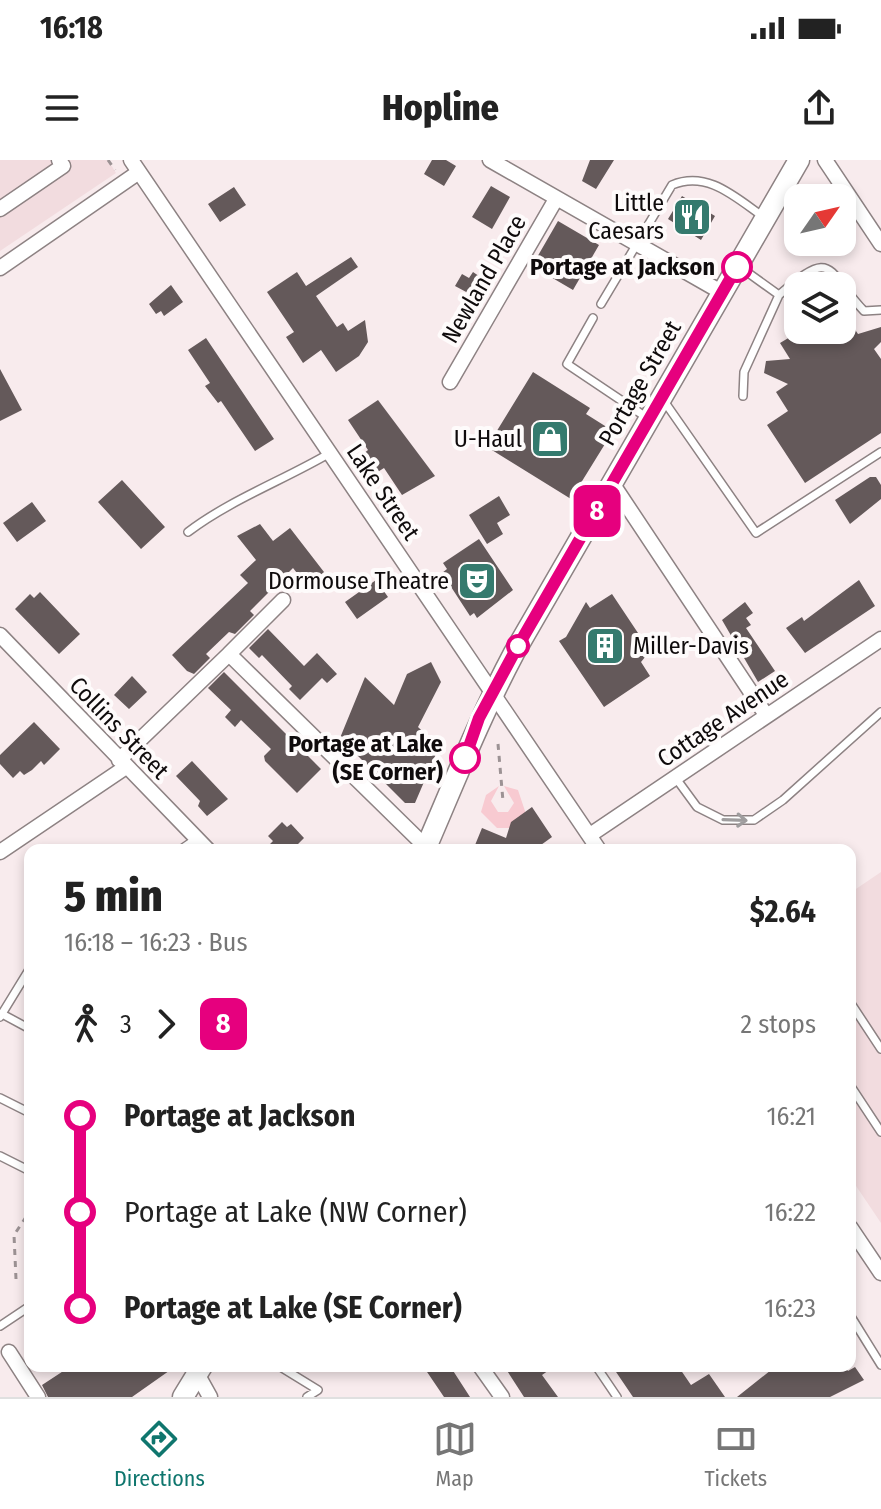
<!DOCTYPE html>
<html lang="en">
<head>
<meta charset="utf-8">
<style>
  :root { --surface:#fff; --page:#f6f6f6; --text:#222; --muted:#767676; --line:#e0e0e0; --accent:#0f766e }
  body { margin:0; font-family:"Fira Sans Condensed",sans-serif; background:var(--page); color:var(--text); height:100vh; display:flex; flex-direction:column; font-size:30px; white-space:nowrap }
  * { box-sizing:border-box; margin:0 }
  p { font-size:26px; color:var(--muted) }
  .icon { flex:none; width:44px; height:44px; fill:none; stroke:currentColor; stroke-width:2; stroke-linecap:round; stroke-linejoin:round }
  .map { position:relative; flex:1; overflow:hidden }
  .sheet { position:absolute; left:24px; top:684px; width:832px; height:528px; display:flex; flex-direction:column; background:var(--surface); border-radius:16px; box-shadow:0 4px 12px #0003 }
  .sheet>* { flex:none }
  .badge { padding:0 16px; border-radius:12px; font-size:28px; line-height:52px }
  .needle { width:52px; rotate:56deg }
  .buttons { position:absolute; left:784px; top:24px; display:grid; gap:16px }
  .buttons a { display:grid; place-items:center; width:72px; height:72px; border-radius:16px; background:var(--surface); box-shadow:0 4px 12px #0003; font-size:40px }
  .map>.badge { position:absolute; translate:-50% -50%; box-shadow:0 0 0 4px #fff }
  .legs { display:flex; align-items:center; gap:12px; height:88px; padding:0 40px; font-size:26px }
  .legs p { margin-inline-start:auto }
  .head { display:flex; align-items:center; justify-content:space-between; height:136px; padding:0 40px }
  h1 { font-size:44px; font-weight:800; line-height:60px }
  ul { padding:0 40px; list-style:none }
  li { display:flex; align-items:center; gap:28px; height:96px; font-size:30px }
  li i { display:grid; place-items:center; width:12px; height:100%; margin:0 10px; background:currentColor }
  li i::after { content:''; width:20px; height:20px; margin:-10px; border:6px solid; border-radius:50%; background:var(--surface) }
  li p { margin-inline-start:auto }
  li:first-child i { background:linear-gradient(#0000 50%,currentColor 0) }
  li:last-child i { background:linear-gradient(currentColor 50%,#0000 0) }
  .status { display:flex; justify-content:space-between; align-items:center; height:56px; padding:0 40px; background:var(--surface); direction:ltr }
  .status svg { height:22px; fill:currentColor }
  header { display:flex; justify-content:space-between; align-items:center; height:104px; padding:0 40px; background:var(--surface); font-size:36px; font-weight:800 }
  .tab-bar { display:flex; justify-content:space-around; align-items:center; height:112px; border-top:2px solid var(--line); background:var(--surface); font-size:22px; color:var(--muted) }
  .tab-bar a { display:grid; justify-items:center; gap:4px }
  .tab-bar .selected { color:var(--accent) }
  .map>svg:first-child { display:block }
  .built { fill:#f2dcdf }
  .green { fill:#f8cad1 }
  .building { fill:#64595a }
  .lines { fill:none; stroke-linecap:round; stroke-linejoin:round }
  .lane-casing { stroke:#8d8283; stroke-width:10 }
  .street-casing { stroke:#8d8283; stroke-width:17 }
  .secondary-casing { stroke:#8d8283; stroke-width:23 }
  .path { stroke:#9c9294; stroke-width:3; stroke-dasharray:6 6; stroke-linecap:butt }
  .lane { stroke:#fff; stroke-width:7 }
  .street { stroke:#fff; stroke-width:14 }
  .secondary { stroke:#fff; stroke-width:20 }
  .oneway { stroke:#9f9d9e }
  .line-1-casing { stroke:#fff; stroke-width:18 }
  .line-1 { stroke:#e6007e; stroke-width:12 }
  .stop-1-dot { fill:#fff; stroke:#e6007e; stroke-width:4 }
  .labels { text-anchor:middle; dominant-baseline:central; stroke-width:8; stroke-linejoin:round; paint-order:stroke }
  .poi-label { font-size:24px; fill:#0f0b0c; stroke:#fefbfb; text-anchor:end }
  .stop-label { font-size:24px; font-weight:bold; fill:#0f0b0c; stroke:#fefbfb; text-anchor:end }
  .street-label { font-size:24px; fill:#0f0b0c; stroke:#fefbfb }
</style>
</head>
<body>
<div class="status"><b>16:18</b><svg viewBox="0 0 49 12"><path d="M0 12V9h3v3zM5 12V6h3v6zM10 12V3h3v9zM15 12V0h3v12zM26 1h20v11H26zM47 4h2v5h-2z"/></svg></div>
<header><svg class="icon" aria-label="menu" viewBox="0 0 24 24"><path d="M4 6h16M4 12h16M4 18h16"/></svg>Hopline<svg class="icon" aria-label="share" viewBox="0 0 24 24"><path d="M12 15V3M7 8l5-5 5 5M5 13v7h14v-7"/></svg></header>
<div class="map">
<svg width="881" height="1237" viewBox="0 0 881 1237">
  <rect width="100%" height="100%" fill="#f8ebed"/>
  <path class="built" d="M0 0H108L116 13 0 91Z
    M881 712V1063L850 1017V733Z"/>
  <path class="green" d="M499 626 491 641 498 652H508L514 643 504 626 518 630 526 654 510 668H497L481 652 486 635Z"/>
  <path class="building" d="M432 0H446L456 6 444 26 424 14Z
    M590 0H614L596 29 582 21Z
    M491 26 510 37 492 69 472 57Z
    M234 27 246 45 220 62 208 44Z
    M682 36 715 56 701 80 668 59Z
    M558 61 599 85 573 130 532 106Z
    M351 97 358 107 316 136 337 167 343 163 348 171 365 160 368 182 359 196 336 212 321 190 303 203 286 177 294 172 267 132 297 112 306 126Z
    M473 112 492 125 483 141 455 126 462 114 469 118Z
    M171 125 183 142 164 156 161 151 156 154 149 144Z
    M842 150 858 174 881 167V182L874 189 881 199V273L805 323 767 265 788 251 776 232 788 224 764 213 766 201 790 199 780 183 790 177 786 170H842Z
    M206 178 274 279 255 291 221 241 218 243 205 226 210 223 188 190Z
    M0 209 22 250 0 261Z
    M533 212 590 248 586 254 613 271 571 339 487 287Z
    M378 240 435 316 402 335 384 308 376 313 363 294 368 290 348 260Z
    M870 317H876L881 325V339L850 364 835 340Z
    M122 320 165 367 141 389 98 342Z
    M499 336 510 355 497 363 503 374 487 384 469 355Z
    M32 342 46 361 17 382 3 363Z
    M260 364 273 381 290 368 324 412 308 427 293 408 250 451 254 455 235 474 229 472 206 494 210 498 194 514 187 511 172 495 248 423 240 415 256 400 237 376Z
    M479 379 513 430 477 458 474 453 470 456 442 413 447 409 443 403Z
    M376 420 388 437 357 459 345 442Z
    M859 420 875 446 805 493 786 468 802 457 804 461Z
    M40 432 80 474 59 494 15 449 30 434 34 438Z
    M612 434 650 491 641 502 650 516 604 547 559 481 566 477 586 442 590 448Z
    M745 442 753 453 746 458 751 465 746 468 775 511 758 522 722 460Z
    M268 469 304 506 317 493 337 514 327 523 322 518 300 540 289 529 292 526 262 495 259 498 249 488Z
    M431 502 441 522 418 567 439 587 415 643H405L340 578 365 517 394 545 407 514Z
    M224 512 321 609 297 633 265 601 264 596 271 589 241 560 235 567 225 557 231 550 208 528Z
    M132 516 147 532 129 549 114 535Z
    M34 562 60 589 44 605 41 601 32 610 24 615 20 611 13 618 0 604V595Z
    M192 601 228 639 207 656 198 646 200 641 176 616Z
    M532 647 552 677 534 690H473L482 668 506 678 511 662Z
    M282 662 287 667 291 664 304 678 292 690H264L273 681 268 676Z
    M71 1206H176L132 1237H48L42 1225Z
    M423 1206H450L470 1237H444Z
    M504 1206H555L542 1215 558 1237H524Z
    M612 1206H678L691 1225 709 1214 725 1237H633Z
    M776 1206H844L848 1211 855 1207 864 1220 830 1237H737Z"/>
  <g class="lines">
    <defs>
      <path id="lane" d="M740 107 779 135C835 86 825 110 864 151L881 150
        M601 144 672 25C708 10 736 38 765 58
        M593 158 567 204 646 257
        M743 236 744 212 779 135
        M664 241 756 373 881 292
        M188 372C230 340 284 320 330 293
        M675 617 697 647 723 660H754L783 640 881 552
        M180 690 196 679
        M850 842 881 889
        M2 854 30 869
        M0 857 30 808
        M850 925 881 972
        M0 938 30 953
        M0 996 30 1011
        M850 1155 881 1205
        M0 1166 30 1146
        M279 1206 318 1230 307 1237
        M596 1206 617 1237"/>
      <path id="street" d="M131 0 599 690
        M490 0 723 133
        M825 0 881 84
        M0 49 63 6 59 0
        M0 108 139 12
        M450 222 556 39
        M612 323 766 555
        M0 475 208 690
        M229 494 283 440
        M119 600 229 494 426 687
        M590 675 881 479
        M0 692 126 607
        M850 1067 881 1113
        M9 1192 38 1237
        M480 1206 502 1237
        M195 1210 210 1237"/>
      <path id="secondary" d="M425 690C454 623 480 557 514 493L799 0
        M183 1237 202 1206"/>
    </defs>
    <use href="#lane" class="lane-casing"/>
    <use href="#street" class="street-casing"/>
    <use href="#secondary" class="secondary-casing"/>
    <path class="path" d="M108 0 115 10
      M498 584 503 641
      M16 1119 14 1075 30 1051"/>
    <use href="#lane" class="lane"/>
    <use href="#street" class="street"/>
    <use href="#secondary" class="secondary"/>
  </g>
  <defs><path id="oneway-shaft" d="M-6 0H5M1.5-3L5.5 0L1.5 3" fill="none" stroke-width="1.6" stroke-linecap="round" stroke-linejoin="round" transform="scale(2)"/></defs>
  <use class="oneway" href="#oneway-shaft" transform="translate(735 660) rotate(2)"/>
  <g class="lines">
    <defs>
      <path id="line-1" d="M465 598 479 558 514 493 737 107"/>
    </defs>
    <use href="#line-1" class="line-1-casing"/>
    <use href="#line-1" class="line-1"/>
  </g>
  <defs>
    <symbol id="restaurant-square" viewBox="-11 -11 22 22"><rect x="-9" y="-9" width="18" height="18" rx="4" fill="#357a6e" stroke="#fefbfb"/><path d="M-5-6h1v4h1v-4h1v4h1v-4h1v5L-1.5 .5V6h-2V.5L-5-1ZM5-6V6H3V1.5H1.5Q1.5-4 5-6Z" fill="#fff"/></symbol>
    <symbol id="shop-square" viewBox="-11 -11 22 22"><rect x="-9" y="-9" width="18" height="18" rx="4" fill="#357a6e" stroke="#fefbfb"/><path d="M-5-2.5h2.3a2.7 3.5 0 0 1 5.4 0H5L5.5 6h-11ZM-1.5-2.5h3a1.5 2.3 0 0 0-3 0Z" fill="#fff"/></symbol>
    <symbol id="theatre-square" viewBox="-11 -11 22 22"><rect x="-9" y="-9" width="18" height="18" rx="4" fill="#357a6e" stroke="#fefbfb"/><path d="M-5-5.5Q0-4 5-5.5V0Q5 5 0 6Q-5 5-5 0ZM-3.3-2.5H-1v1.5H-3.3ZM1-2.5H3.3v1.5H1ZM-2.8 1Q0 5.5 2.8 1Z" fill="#fff"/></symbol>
    <symbol id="building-square" viewBox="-11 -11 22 22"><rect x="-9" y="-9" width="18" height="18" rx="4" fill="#357a6e" stroke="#fefbfb"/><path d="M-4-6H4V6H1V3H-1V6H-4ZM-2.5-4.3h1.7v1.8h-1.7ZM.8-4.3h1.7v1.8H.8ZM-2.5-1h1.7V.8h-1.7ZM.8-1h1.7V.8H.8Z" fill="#fff"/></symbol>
  </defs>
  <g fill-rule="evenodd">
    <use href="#restaurant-square" x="670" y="35" width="44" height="44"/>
    <use href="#shop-square" x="528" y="257" width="44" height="44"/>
    <use href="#theatre-square" x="455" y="399" width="44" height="44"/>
    <use href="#building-square" x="583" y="464" width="44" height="44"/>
  </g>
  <g class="stop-1-dot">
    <circle cx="737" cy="107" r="14"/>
    <circle cx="518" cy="486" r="10"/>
    <circle cx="465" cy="598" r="14"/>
  </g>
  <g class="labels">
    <g class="poi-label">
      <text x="664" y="43">Little<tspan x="664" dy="28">Caesars</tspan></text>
      <text x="522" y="279">U-Haul</text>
      <text x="449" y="421">Dormouse Theatre</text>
      <text x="633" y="486" text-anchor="start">Miller-Davis</text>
    </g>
    <g class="stop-label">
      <text x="715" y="107">Portage at Jackson</text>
      <text x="443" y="584">Portage at Lake<tspan x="443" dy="28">(SE Corner)</tspan></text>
    </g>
    <g class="street-label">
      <text transform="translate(484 119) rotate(-60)">Newland Place</text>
      <text transform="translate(640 223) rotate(-60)">Portage Street</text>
      <text transform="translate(383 332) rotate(56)">Lake Street</text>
      <text transform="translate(723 559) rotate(-34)">Cottage Avenue</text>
      <text transform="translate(119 568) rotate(46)">Collins Street</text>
    </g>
  </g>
</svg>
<div class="buttons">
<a><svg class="needle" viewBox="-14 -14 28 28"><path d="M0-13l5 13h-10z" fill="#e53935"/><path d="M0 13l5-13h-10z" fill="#767676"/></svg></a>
<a><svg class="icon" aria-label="layers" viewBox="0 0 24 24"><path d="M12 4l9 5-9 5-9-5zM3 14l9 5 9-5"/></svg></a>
</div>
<b class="badge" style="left:597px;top:351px;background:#e6007e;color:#fff">8</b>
<section class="sheet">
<div class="head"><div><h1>5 min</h1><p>16:18 – 16:23 · Bus</p></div><b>$2.64</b></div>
<div class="legs"><svg class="icon" aria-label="walk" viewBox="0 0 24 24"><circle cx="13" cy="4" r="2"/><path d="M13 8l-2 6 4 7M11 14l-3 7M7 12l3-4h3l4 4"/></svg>3<svg class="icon" aria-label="forward" viewBox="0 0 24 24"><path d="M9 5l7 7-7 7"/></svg><b class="badge" style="background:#e6007e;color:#fff">8</b><p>2 stops</p></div>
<ul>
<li><i style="color:#e6007e"></i><b>Portage at Jackson</b><p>16:21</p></li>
<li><i style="color:#e6007e"></i><span>Portage at Lake (NW Corner)</span><p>16:22</p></li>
<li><i style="color:#e6007e"></i><b>Portage at Lake (SE Corner)</b><p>16:23</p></li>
</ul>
</section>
</div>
<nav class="tab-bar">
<a class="selected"><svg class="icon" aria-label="directions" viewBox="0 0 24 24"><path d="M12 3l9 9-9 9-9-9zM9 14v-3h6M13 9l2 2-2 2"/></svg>Directions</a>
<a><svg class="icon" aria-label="map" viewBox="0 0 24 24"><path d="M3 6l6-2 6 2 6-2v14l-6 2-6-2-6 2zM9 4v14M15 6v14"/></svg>Map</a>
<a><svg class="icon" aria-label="tickets" viewBox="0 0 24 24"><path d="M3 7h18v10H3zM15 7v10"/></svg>Tickets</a>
</nav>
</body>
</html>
